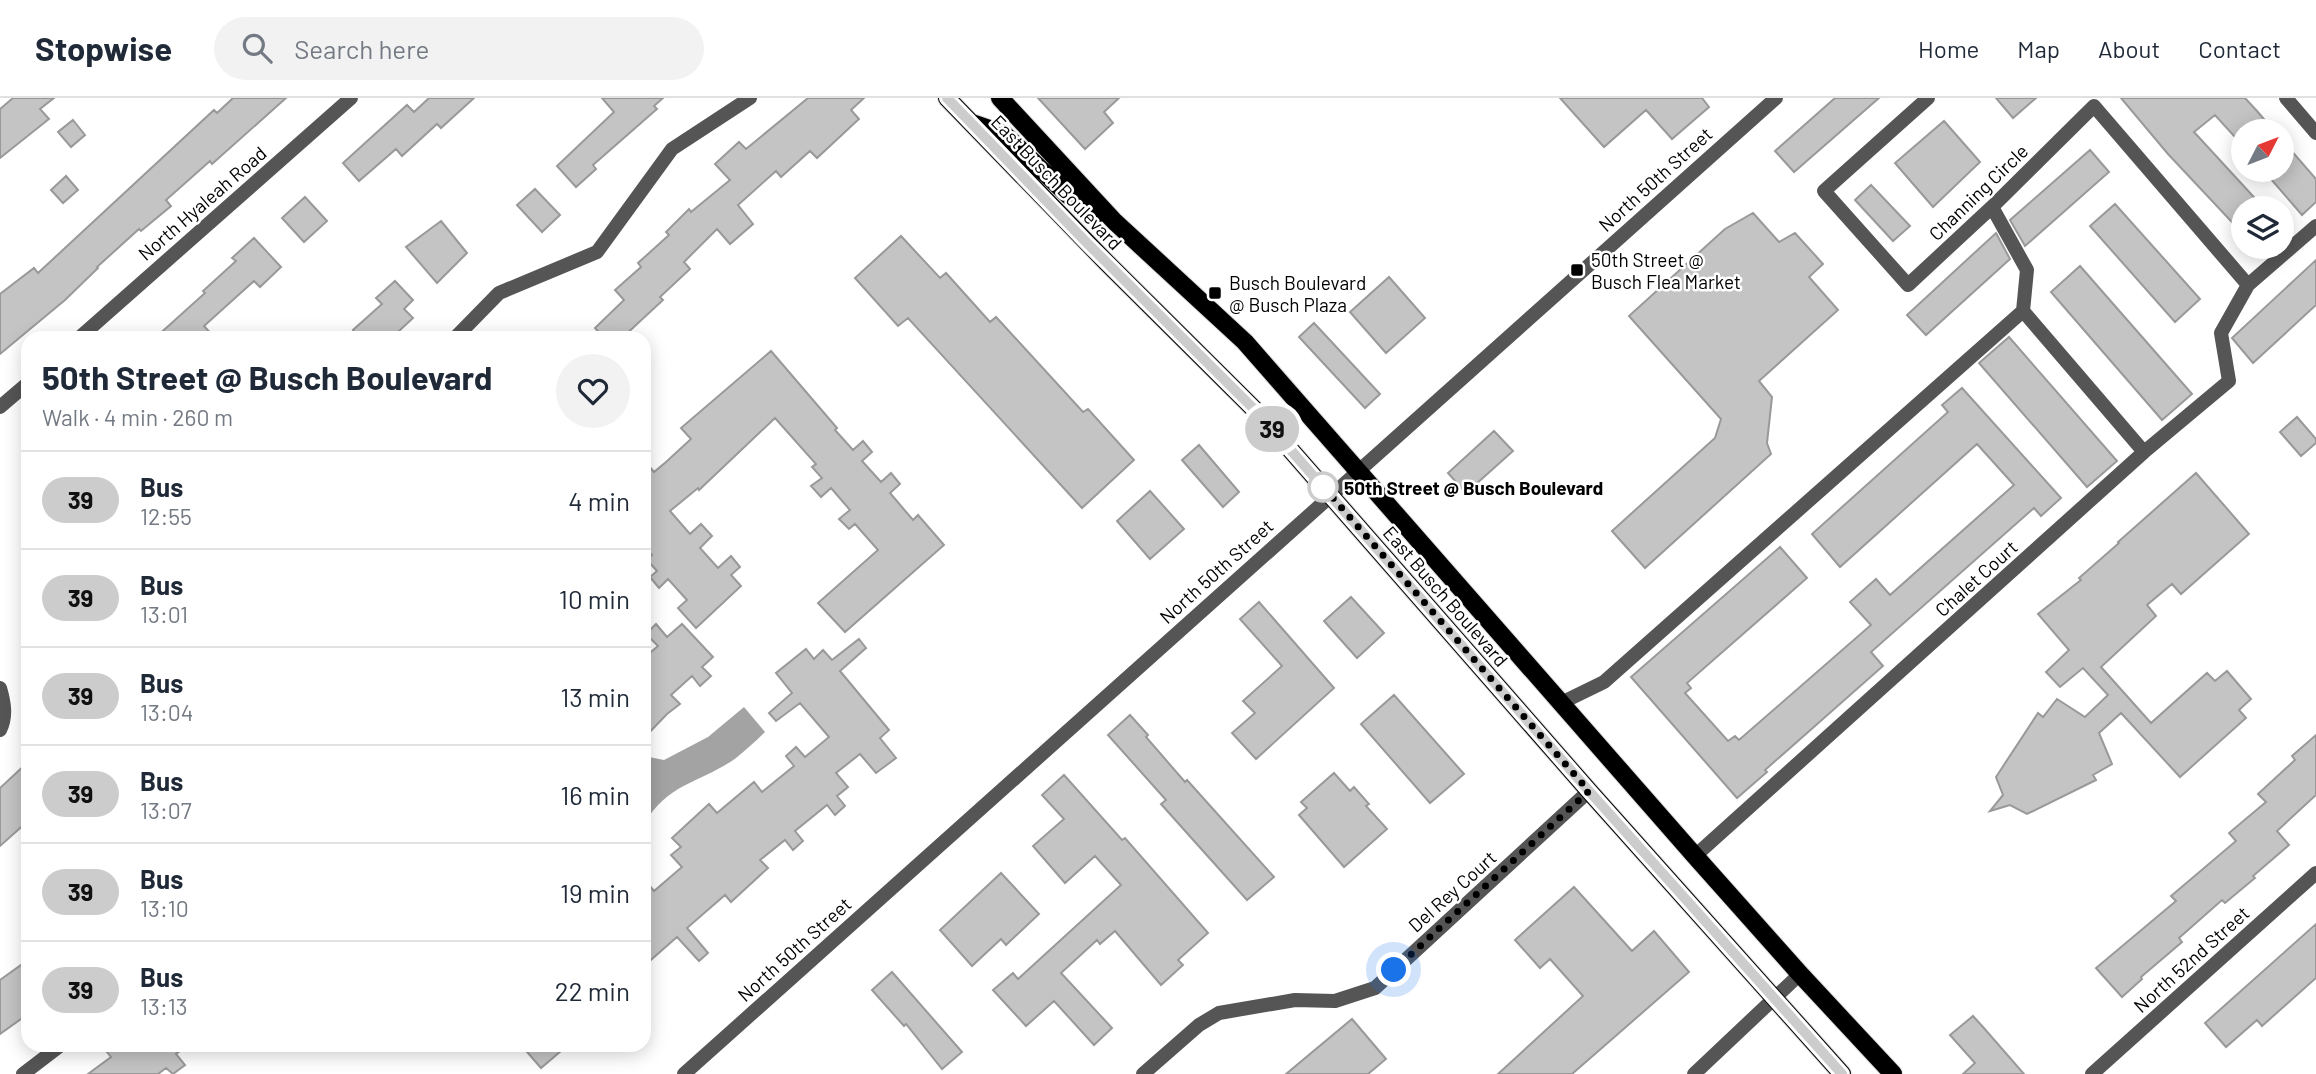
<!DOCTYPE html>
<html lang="en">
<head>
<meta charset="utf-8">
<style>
  :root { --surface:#fff; --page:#f2f2f3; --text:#1f2937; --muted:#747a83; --line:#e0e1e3 }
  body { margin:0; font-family:Barlow,sans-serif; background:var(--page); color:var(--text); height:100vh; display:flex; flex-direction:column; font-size:26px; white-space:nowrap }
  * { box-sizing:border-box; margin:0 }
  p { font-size:23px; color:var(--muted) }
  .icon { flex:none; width:38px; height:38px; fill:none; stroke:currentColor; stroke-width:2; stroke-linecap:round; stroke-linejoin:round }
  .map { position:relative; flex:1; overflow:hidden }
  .details { position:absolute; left:21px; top:233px; width:630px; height:721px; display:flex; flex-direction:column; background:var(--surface); border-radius:21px; box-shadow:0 4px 18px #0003 }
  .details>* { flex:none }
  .badge { padding:0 14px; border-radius:23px; font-size:24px; line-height:46px }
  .needle { width:46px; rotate:48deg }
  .fabs { position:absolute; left:2231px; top:21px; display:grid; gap:14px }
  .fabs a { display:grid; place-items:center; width:63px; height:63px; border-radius:50%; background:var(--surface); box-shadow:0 4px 18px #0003; font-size:35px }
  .you { position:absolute; width:35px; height:35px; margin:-18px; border:5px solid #fff; border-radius:50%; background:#1a73e8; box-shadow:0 0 0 10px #1a73e833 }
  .map>.badge { position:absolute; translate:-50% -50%; box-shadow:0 0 0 4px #fff }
  .round { display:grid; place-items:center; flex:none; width:74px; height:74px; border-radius:37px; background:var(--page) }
  .summary { display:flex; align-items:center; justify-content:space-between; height:119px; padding:0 21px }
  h1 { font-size:33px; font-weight:700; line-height:52px }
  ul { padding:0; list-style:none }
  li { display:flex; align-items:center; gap:21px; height:98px; padding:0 21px; border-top:2px solid var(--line) }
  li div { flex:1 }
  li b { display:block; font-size:26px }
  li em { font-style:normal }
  li .badge { min-width:77px; font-weight:700; text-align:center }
  header { display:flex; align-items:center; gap:42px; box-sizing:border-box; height:98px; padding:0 35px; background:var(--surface); border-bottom:2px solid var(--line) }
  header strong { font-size:33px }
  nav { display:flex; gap:38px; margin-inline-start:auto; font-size:24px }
  .search { width:490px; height:63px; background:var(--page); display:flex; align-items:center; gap:18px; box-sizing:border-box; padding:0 24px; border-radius:38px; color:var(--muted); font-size:26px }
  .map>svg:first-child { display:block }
  .water { fill:#a3a3a3 }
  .building { fill:#c4c4c4; stroke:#999; stroke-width:2 }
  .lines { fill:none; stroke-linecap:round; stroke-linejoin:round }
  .primary-casing { stroke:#dbdbdb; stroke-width:20 }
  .minor { stroke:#555; stroke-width:14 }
  .tertiary { stroke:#555; stroke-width:14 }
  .primary { stroke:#000; stroke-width:18 }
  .line-casing { stroke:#fff; stroke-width:16 }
  .line { stroke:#ccc; stroke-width:10 }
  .walk { stroke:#000; stroke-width:7; stroke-dasharray:0 12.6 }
  .poi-dot { fill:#000; stroke:#fff; stroke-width:2.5 }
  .stop-dot { fill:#fff; stroke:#ccc; stroke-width:3.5 }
  .labels { text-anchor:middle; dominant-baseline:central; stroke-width:5; stroke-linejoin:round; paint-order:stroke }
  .street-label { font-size:19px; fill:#000; stroke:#fff }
  .poi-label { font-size:19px; fill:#000; stroke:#fff; text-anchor:start }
  .stop-label { font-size:19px; font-weight:bold; fill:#000; stroke:#fff; text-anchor:start }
</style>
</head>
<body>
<header>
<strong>Stopwise</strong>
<div class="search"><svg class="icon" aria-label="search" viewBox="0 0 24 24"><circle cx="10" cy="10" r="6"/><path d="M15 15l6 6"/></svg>Search here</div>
<nav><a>Home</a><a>Map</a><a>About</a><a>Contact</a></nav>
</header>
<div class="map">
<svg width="2316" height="976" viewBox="0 0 2316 976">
  <rect width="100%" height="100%" fill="#fff"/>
  <path class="water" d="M744 609 765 634C756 643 746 652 736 660 701 685 669 684 644 726V658L664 662 708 639Z"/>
  <path class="building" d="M13 0H54L40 11 49 21 0 60V11Z
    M233 0H286L212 66 210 63 166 102 171 108 141 133 139 131 97 169 98 170 65 202 0 256V196L34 170 38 175 214 12 217 15Z
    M429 0H474L441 30 437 26 402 58 396 51 359 83 343 65 407 7 414 14Z
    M602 0H663L654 8 657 11 593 67 596 71 576 89 557 68 614 14Z
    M808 0H864L851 12 859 21 817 60 810 53 781 79 776 73 738 107 753 126 730 146 717 131 684 164 690 171 660 199 663 202 622 240H604L595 230 624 202 615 192 641 169 638 165 669 137 666 134 689 111 691 114 730 82 715 66 739 44 746 51Z
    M1038 0H1119L1104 14 1113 25 1085 51Z
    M1560 0H1702L1709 9 1672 41 1646 12 1604 49Z
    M1835 0H1879L1794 74 1775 53Z
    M1996 0H2036L2013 20Z
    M2121 0H2245L2257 13 2274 33H2244V49L2215 17 2194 34 2264 110H2244V137L2168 56Z
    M73 22 85 37 71 49 58 34Z
    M1944 23 1980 64 1933 109 1895 65Z
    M2282 42 2316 81V104L2302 117 2263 72H2282Z
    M2090 52 2109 74 2025 148 2010 122Z
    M66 78 78 92 63 105 51 92Z
    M1871 87 1910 128 1893 143 1855 102Z
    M535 91 560 117 542 134 517 107Z
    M305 99 327 123 304 144 282 120Z
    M2115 106 2200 201 2175 224 2090 128Z
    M1753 115 1779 144 1795 135 1823 166 1809 179 1838 212 1759 283 1772 299 1767 345 1771 356 1645 470 1612 433 1715 340 1721 321 1629 218 1725 131Z
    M441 123 467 155 437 185 406 149Z
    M1996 135 2010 161 1926 237 1907 217Z
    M901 138 940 180 946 175 990 224 996 219 1083 314 1088 311 1134 362 1082 410 908 220 898 228 855 180Z
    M254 140 281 169 260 189 254 183 204 228 215 240H155L205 195 203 193 236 163 232 160Z
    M2316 162V207L2253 265 2232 240Z
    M2080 168 2192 296 2162 322 2051 194Z
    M1389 179 1425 220 1386 255 1350 214Z
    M395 183 413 202 404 211 413 220 399 233 405 240H359L353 232 382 206 376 200Z
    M1314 225 1380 296 1365 310 1299 239Z
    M2009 239 2117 363 2087 389 1979 265Z
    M771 253 837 330 835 332 853 352 863 343 872 354 862 363 881 384 891 375 900 386 890 395 913 422 918 417 944 447 845 534 818 505 878 452 855 426 849 431 839 421 850 412 831 390 821 399 811 388 822 380 812 369 816 366 775 320 699 392 698 390 670 413 690 436 701 426 712 438 700 450 718 470 731 458 740 469 731 477 741 488 696 530 678 510 687 502 668 481 659 490 650 479 657 473 647 462 652 457 644 448V362L654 374 666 364 691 341 681 330Z
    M1962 290 2061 400 2041 418 2034 410 1871 554 1883 568 1765 672 1767 674 1737 700 1631 579 1780 449 1807 480 1687 585 1691 590 1685 595 1728 643 1735 638 1739 642 1871 527 1850 504 1876 481 1890 497 2014 387 1977 346 1840 469 1812 436 1948 314 1942 307Z
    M2297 319 2316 341V345L2301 358 2280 334Z
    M1494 333 1513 353 1466 395 1448 375Z
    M1199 347 1239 394 1223 409 1182 362Z
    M2196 375 2249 436 2181 496 2172 486 2147 507 2156 518 2101 569 2151 625 2207 575 2215 583 2227 573 2251 601 2239 612 2246 620 2180 679 2121 615 2099 635 2112 666 2093 677 2096 682 2027 716 2010 707 1990 713 2003 697 1996 679 2038 615 2043 619 2057 601 2085 619 2108 597 2083 570 2060 589 2046 574 2069 552 2038 516 2081 482 2079 480 2119 445 2118 444Z
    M1150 393 1184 431 1150 461 1117 423Z
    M1351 499 1384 535 1357 560 1324 523Z
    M1259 504 1334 590 1256 661 1232 635 1255 615 1243 603 1282 568 1240 521Z
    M656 526 667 539 682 526 713 559 702 569 711 578 700 588 692 578 671 597 680 606 667 616 644 640V560L658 548 646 536Z
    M859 541 866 550 840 573 889 632 880 640 896 660 876 675 860 656 836 675 848 689 837 698 845 708 835 717 827 707 795 733 803 743 793 752 785 742 760 762 768 770 731 804 725 797 687 830 708 855 699 863 677 839 644 868V781L654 793 682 769 671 757 681 749 672 740 709 706 717 715 754 684 762 694 794 668 786 658 796 649 805 659 829 639 800 605 776 623 769 615 792 595 776 575 806 551 814 561 823 552 832 562Z
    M1394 597 1464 676 1430 705 1361 626Z
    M1130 617 1148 637 1146 639 1185 684 1187 682 1274 779 1247 802 1161 706 1166 702 1108 637Z
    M2316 637V697L2277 733 2289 747 2253 778 2255 780 2225 805 2222 802 2179 840 2182 844 2141 879 2142 881 2122 899 2096 870 2176 803 2171 798 2236 743 2229 735 2266 704 2258 696 2295 662 2292 658Z
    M28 664V723L0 748V690Z
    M1334 675 1350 693 1354 689 1369 706 1366 708 1387 731 1344 769 1299 717 1307 710 1301 704Z
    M1064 677 1122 742 1125 740 1208 835 1178 862 1183 867 1161 887 1115 833 1100 846 1097 842 1061 875 1112 930 1094 947 1054 903 1026 928 993 892 1013 875 1018 881 1121 787 1095 758 1065 785 1033 748 1064 721 1042 697Z
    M1001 775 1039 816 1006 847 1001 841 972 868 940 832Z
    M1574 789 1632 853 1654 833 1689 874 1572 976H1498L1583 898 1550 861 1540 870 1515 842Z
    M2316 826V880L2262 928 2257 922 2226 949 2205 925Z
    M28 862V916L0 936V882Z
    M892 874 962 954 942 971 906 926 904 928 872 892Z
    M1973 918 1983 929 2024 976H1963L1975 965 1950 937Z
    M1352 921 1386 961 1368 976H1286Z
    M117 947H188L176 956 185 967 173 976 166 970 158 976H88L111 959 107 954Z
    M521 947H568L541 970Z"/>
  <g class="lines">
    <defs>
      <path id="primary" d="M947 0 1106 164 1260 317 1589 693 1842 976
        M1000 0 1114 123 1245 244 1695 758 1800 876 1893 976
        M972 25 1004 36 1068 97 1099 115"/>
    </defs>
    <use href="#primary" class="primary-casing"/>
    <path class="minor" d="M1928 0 1824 93 1908 187 1992 109 2094 8 2248 187
      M2286 0 2316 35
      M2023 213 2144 354
      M79 240 351 0
      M455 240 499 195 597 154 672 51 750 0
      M0 309 28 285
      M0 590C4 604 7 618 0 632
      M1561 605 1604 584 2023 213 2027 172 1992 109
      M1695 758 2144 354 2229 283 2221 235 2248 187 2316 128
      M23 976 61 947
      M1143 976 1199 927 1219 915 1295 902 1335 903 1375 890 1589 693
      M1694 976 1800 876
      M2092 976 2316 775"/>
    <path class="tertiary" d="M684 976 1776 0"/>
    <use href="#primary" class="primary"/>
  </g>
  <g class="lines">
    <defs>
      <path id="line" d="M947 0 1088 146 1260 317 1589 693 1842 976"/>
    </defs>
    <use href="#line" class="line-casing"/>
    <use href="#line" class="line"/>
    <path class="walk" d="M1323 389 1320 385 1589 693 1394 872"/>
  </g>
  <g class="poi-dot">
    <rect x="1570" y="165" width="14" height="14" rx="3.5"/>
    <rect x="1208" y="188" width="14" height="14" rx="3.5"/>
  </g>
  <circle class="stop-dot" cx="1323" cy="389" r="14"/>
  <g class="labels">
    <g class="street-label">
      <text transform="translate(1655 81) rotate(-42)">North 50th Street</text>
      <text transform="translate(1057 84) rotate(46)">East Busch Boulevard</text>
      <text transform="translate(1978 94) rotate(-44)">Channing Circle</text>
      <text transform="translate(202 105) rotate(-41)">North Hyaleah Road</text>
      <text transform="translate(1216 473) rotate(-42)">North 50th Street</text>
      <text transform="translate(1976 480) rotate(-42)">Chalet Court</text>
      <text transform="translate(1446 498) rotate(49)">East Busch Boulevard</text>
      <text transform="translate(1452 793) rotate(-42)">Del Rey Court</text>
      <text transform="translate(794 851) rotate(-42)">North 50th Street</text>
      <text transform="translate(2191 861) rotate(-42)">North 52nd Street</text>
    </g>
    <g class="poi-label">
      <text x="1591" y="161">50th Street @<tspan x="1591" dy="22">Busch Flea Market</tspan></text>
      <text x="1229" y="184">Busch Boulevard<tspan x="1229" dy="22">@ Busch Plaza</tspan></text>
    </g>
    <g class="stop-label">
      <text x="1344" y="389">50th Street @ Busch Boulevard</text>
    </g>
  </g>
</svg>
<div class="fabs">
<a><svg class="needle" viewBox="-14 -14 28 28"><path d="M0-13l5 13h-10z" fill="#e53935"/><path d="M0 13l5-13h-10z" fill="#747a83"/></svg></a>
<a><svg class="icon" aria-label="layers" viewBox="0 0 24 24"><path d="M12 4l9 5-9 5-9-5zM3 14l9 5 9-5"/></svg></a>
</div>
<div class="you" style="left:1394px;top:872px"></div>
<b class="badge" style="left:1272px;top:331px;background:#ccc;color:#111">39</b>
<section class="details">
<div class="summary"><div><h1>50th Street @ Busch Boulevard</h1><p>Walk · 4 min · 260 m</p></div><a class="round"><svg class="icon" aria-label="heart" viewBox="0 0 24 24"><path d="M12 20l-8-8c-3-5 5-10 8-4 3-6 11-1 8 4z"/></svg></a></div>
<ul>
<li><span class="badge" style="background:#ccc;color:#111">39</span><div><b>Bus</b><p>12:55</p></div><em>4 min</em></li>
<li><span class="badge" style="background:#ccc;color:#111">39</span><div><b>Bus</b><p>13:01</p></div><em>10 min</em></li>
<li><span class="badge" style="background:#ccc;color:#111">39</span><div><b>Bus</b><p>13:04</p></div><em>13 min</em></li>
<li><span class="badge" style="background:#ccc;color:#111">39</span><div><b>Bus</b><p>13:07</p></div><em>16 min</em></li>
<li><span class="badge" style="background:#ccc;color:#111">39</span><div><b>Bus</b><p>13:10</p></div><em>19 min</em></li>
<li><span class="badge" style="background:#ccc;color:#111">39</span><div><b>Bus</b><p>13:13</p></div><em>22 min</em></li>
</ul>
</section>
</div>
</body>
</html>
